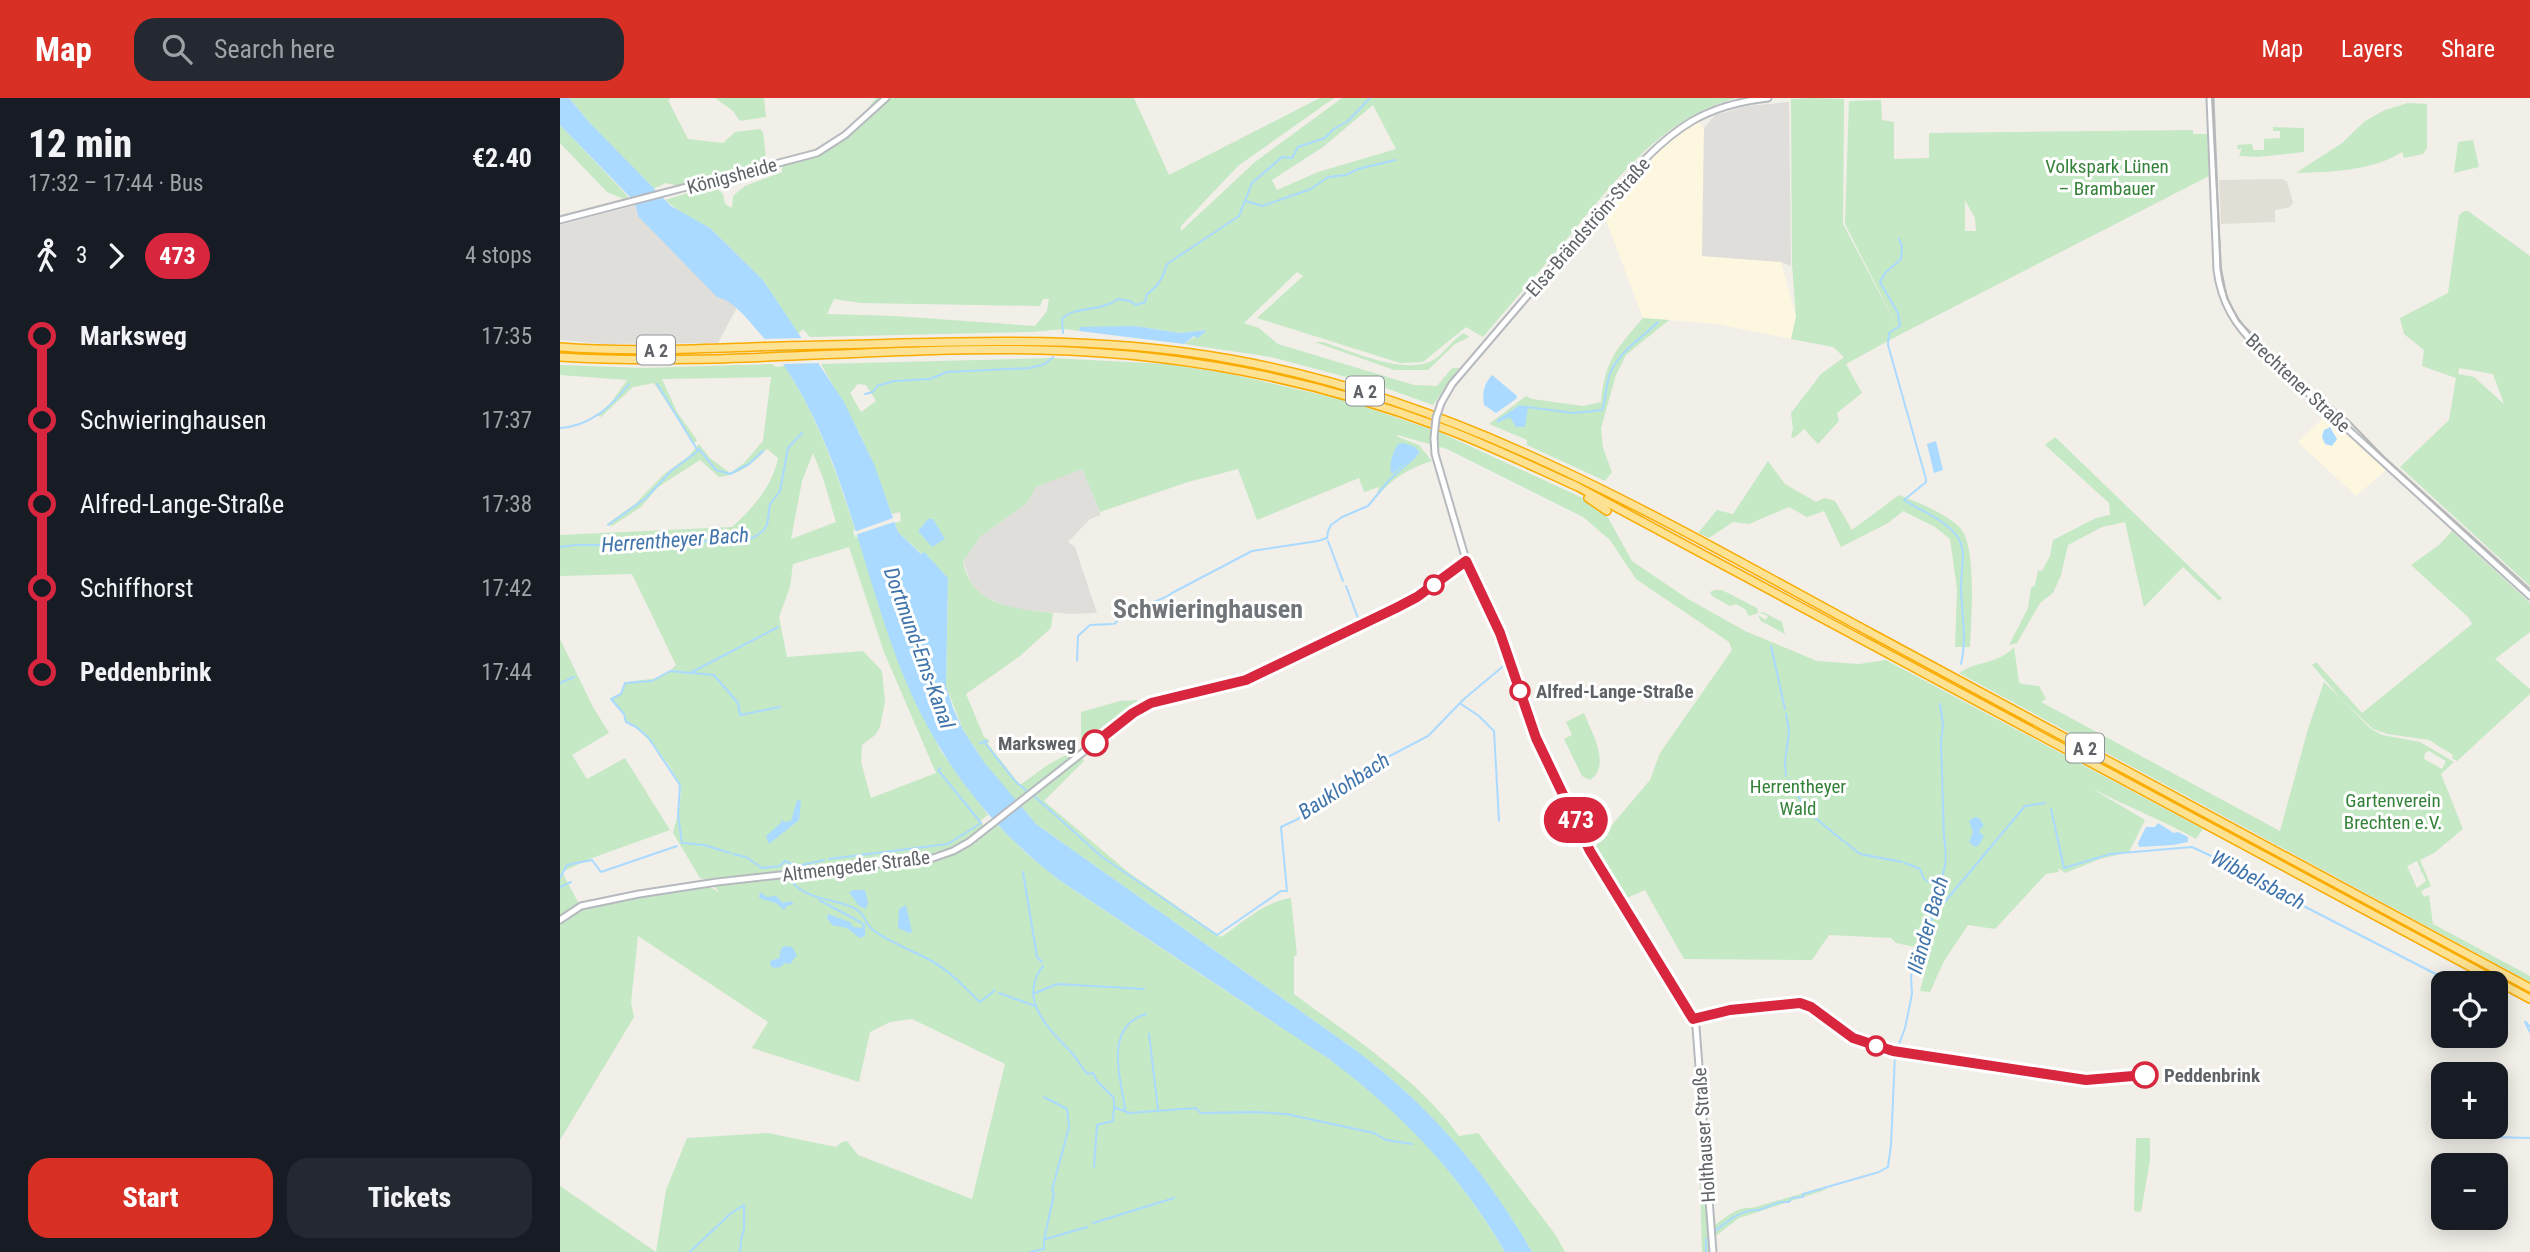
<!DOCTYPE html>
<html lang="en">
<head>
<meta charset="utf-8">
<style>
  :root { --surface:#171b24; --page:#242831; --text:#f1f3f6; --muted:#9ea1a6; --accent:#d93025 }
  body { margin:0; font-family:"Roboto Condensed",sans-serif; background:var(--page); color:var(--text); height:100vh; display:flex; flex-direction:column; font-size:26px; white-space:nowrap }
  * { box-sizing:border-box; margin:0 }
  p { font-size:23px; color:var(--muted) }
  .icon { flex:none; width:38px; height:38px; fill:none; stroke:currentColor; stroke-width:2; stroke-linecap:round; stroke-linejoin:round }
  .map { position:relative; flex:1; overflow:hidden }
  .sheet { display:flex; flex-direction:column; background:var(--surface); width:560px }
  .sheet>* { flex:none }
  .badge { padding:0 14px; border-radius:23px; font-size:24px; line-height:46px }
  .buttons { position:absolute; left:1871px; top:873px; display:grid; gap:14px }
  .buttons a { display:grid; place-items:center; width:77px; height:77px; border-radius:14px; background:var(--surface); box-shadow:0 4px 18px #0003; font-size:35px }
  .map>.badge { position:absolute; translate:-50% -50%; box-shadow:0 0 0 4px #fff }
  .legs { display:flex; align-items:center; gap:10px; height:77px; padding:0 28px; font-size:23px }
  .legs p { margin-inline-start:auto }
  .head { display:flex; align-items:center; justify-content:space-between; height:119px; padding:0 28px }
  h1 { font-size:38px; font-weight:800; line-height:52px }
  .action { display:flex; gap:14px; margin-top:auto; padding:14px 28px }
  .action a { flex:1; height:80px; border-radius:21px; background:var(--accent); color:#fff; font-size:28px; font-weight:800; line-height:80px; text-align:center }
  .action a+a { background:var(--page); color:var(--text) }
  ul { padding:0 28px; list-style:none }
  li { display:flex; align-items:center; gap:24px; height:84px; font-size:26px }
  li i { display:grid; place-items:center; width:10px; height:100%; margin:0 9px; background:currentColor }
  li i::after { content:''; width:18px; height:18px; margin:-9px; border:5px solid; border-radius:50%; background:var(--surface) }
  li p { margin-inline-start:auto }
  li:first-child i { background:linear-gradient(#0000 50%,currentColor 0) }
  li:last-child i { background:linear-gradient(currentColor 50%,#0000 0) }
  header { display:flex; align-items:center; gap:42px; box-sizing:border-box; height:98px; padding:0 35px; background:var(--accent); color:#fff }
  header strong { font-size:33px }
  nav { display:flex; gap:38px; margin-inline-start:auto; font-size:24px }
  .search { width:490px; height:63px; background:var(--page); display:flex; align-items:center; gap:18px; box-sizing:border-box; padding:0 24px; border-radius:21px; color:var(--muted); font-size:26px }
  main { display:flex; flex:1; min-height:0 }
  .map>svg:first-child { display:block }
  .commercial { fill:#fef7e0 }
  .industrial { fill:#e0deda }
  .education { fill:#e1ded6 }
  .green { fill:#c5e8c5; fill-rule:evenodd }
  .water { fill:#aadaff }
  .pier { fill:#f1efe8 }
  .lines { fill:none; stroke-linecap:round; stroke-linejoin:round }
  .stream { stroke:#aadaff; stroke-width:2 }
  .secondary-casing { stroke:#b6babf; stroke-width:9 }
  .highway-casing { stroke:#f9ab00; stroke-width:10 }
  .secondary { stroke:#fff; stroke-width:5 }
  .highway { stroke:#fde293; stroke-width:7 }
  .tram { stroke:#b6b7b8; stroke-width:2 }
  .secondary-bridge-casing { stroke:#b6babf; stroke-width:9; stroke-linecap:butt }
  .secondary-bridge { stroke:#fff; stroke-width:5 }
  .line-1-casing { stroke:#fff; stroke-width:16 }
  .line-1 { stroke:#d7263d; stroke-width:10 }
  .stop-1-dot { fill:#fff; stroke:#d7263d; stroke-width:3.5 }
  .labels { text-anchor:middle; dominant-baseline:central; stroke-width:6; stroke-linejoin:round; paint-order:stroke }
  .shield { fill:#fff; stroke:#8f9295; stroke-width:2 }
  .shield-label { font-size:18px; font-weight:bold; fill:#5f6368 }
  .park-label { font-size:19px; fill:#348238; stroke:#fff }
  .street-label { font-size:19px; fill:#5f6368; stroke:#fff }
  .stop-label { font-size:19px; font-weight:bold; fill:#5f6368; stroke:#fff; text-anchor:start }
  .water-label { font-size:21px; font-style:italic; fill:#4174aa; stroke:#fff }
  .district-label { font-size:26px; font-weight:bold; fill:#70757a; stroke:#fff }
</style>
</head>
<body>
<header>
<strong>Map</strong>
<div class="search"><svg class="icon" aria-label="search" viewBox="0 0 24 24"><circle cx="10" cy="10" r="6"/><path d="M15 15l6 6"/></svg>Search here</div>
<nav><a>Map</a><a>Layers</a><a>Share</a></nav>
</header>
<main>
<section class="sheet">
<div class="head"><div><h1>12 min</h1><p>17:32 – 17:44 · Bus</p></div><b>€2.40</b></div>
<div class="legs"><svg class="icon" aria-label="walk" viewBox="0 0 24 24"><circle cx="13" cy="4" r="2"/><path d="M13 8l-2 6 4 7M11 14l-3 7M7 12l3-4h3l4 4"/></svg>3<svg class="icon" aria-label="forward" viewBox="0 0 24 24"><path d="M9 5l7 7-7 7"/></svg><b class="badge" style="background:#d7263d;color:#fff">473</b><p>4 stops</p></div>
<ul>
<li><i style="color:#d7263d"></i><b>Marksweg</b><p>17:35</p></li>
<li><i style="color:#d7263d"></i><span>Schwieringhausen</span><p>17:37</p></li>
<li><i style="color:#d7263d"></i><span>Alfred-Lange-Straße</span><p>17:38</p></li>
<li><i style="color:#d7263d"></i><span>Schiffhorst</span><p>17:42</p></li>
<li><i style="color:#d7263d"></i><b>Peddenbrink</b><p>17:44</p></li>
</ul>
<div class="action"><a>Start</a><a>Tickets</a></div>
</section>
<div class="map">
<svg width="1970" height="1154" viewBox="0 0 1970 1154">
  <rect width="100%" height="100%" fill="#f1efe8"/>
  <path class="commercial" d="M1138 23 1144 30 1142 158 1221 164 1236 219 1231 241 1158 226 1083 220 1043 114 1102 47Z
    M1768 316 1827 371 1796 398 1738 344Z"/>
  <path class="industrial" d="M1229 4 1231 168 1221 164 1142 158 1144 30 1155 17 1188 8Z
    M85 105 183 198 158 245 45 246 0 242V127Z
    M522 370 541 417 530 421 508 444 515 449 537 515 511 516 453 511 420 497 410 483 403 463 421 438 467 405 475 389Z"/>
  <path class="education" d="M1723 81 1727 84 1733 104 1730 109 1715 112V124L1661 126 1659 82Z"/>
  <path class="green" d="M9 0H111L108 2 128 41 163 45 175 34 200 31 203 34 206 59 203 65 119 88 106 85 93 91 29 24Z
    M155 0H204L206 19 180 23 173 13Z
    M316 0H574L609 77 760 0H774L678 68 621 128V133L695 64 782 0H1176C1103 19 1056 82 1010 137 981 171 952 205 923 239L906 229 863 264 840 265 697 220 743 178 737 174 684 225 699 230 718 246 854 287 877 288 892 270H899L873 307 820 288 711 259 624 246 645 232 620 235 575 228 520 230 519 233 504 231 472 234 250 239 243 231 238 236 203 182 150 130 122 115 105 102 154 87 163 96 165 106 172 110 173 98 185 88 222 74V67C276 56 283 41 316 0ZM813 7 836 51 758 74 717 92 712 82 763 49ZM274 201 301 205 480 208 483 201H489L487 213 475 228 335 218 267 216Z
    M1254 0 1284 1 1283 126 1341 236 1286 266 1302 295 1277 315 1279 323 1258 346 1244 331 1234 340 1231 338 1233 331 1231 315 1261 276 1284 259 1273 249 1231 241 1236 219 1232 166 1231 1Z
    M1321 2 1322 22 1334 24V61L1369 60V35L1633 32V36H1647L1649 78 1341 236 1285 126 1289 3ZM1405 102 1415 120 1416 133H1405Z
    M1848 5 1867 6V50L1863 56 1844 60 1842 54C1812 73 1771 74 1736 75L1782 45 1805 23 1825 12Z
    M0 27 63 93 68 99V103L47 94 0 45Z
    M1713 29 1744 30V54L1697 59 1679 58 1682 50 1678 52 1677 47 1692 46 1693 52H1704V41L1720 40V33H1713Z
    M1913 42 1919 69 1894 75 1898 44Z
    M1904 113H1908L1970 158V488L1840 369 1889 322 1896 280 1862 268 1864 252 1844 236 1840 220 1888 195 1899 117ZM1899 270 1933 276 1944 306 1914 279 1898 276Z
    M1083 220 1109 222 1066 257 1056 277 1041 330 1043 350 1052 374 1045 383 967 347V342L929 326 966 298 972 301 1023 308 1041 304C1045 261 1057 251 1083 220Z
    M904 235 909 239 895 246 868 272H834L755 244H763C791 253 848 279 875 261 885 254 892 242 904 235Z
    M492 260 606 266 671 276 788 303 879 334 1023 400 1046 416 1072 463 1128 501 1185 533 1257 563 1299 566 1326 562 1643 731 1636 741C1602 722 1566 708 1531 690L1585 722 1569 754 1540 761 1505 775 1498 770 1499 774 1486 776 1435 831 1408 827 1384 863 1370 894 1360 893 1369 858 1355 849 1336 845 1331 840 1269 837 1252 862 1124 861 1085 792 1060 803 1030 753 1090 682 1100 655 1172 552 1169 544 1076 481 1050 442 1023 419 887 351 837 337 838 339 859 347 872 363C849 370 831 381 816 400L819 389 804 394 799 380 697 422 678 371 628 384 540 414 522 371 476 389 467 405 421 438 403 463C410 508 456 511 493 515L491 530 460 558 406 596 424 639 429 642 428 646 460 687 489 666 517 651 524 663 484 703 568 774 661 839C684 824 703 804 731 800L737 857 734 858V896C789 937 859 981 899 1038L918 1035 995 1136 1005 1154H972C927 1075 869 1008 797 953L476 726 461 709 469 701 465 696 456 703 424 664 403 632 386 588 388 480 338 434 335 425 341 423 340 414 332 416 300 336 261 266ZM298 286 306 287 316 303 301 314 290 295Z
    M212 266 216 269 225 268C259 322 275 371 295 431L293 434 295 439H298L337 559 380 652 428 717 420 723 428 732 438 727 467 756 499 782C556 820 614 859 672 897 709 922 748 945 783 971 850 1021 903 1083 945 1154H0V1088L96 1154 106 1092 127 1040 208 1035 276 1049 282 1044 287 1043 298 1057 412 1101 445 966 352 921 330 924 310 934 299 984 192 950 208 924 78 838 71 905 74 919 0 1042V822L21 808 144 786 159 794 149 782 140 780 113 735C116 721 124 700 119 686 113 669 83 631 66 624L64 616 51 601 61 596 65 585C87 579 97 586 116 567L72 476 0 478V437L172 429C193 410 212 389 218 360L207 351C193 365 180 377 159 379L140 362 98 389 81 409 52 428 47 426 76 405 104 376 129 358 139 346 150 360 170 375 184 365 203 343 211 279 102 281 117 314 137 342 134 346 94 285 73 289 41 319 37 317 50 306 67 282 0 277V267L85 270ZM253 355 263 380 276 424 231 441 242 383ZM289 449 324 554 376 675 311 700 301 664 302 647 315 637 320 629 325 603 322 573 303 553 227 559 219 519 230 489 233 466Z
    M1495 339 1662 500 1659 503 1623 469 1584 509 1565 424 1542 429 1508 447 1501 477 1493 495 1480 505 1457 545 1449 547 1468 510 1471 490 1475 487 1478 473 1476 472 1482 473 1490 458 1493 442 1536 420 1550 417 1549 405 1485 347Z
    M1208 363 1225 386 1256 404 1265 400 1275 403 1292 432 1339 397C1357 404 1388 416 1401 431 1417 450 1411 523 1410 549H1395L1397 491 1390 441 1375 429 1343 413 1328 425 1281 449 1264 413 1247 419 1229 409 1189 426 1173 424 1149 440 1138 435 1157 412 1173 416Z
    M1892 433 1970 505V534L1935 561 1970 591V596L1897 663 1892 660 1893 657 1869 642 1828 636 1813 631 1782 602 1752 567 1756 564 1802 615 1912 526 1909 520 1851 467 1879 447Z
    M1155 492H1162L1197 510 1198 515 1189 518 1185 511 1176 506 1170 508 1152 498 1150 494Z
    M1203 514 1222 524 1225 536 1201 523 1198 517 1206 522 1208 518 1200 515Z
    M0 541 33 609 49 635 12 657 27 681 65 660 110 732 32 760 2 774 19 806 0 818Z
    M1454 549 1459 584 1462 586 1479 588 1486 601 1481 604 1720 733 1748 631 1764 584 1811 631 1822 637 1860 644 1894 664 1881 676 1903 731 1874 755 1860 762 1871 788 1861 793 1864 799 1869 797 1873 826 1970 878V884L1399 575C1416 563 1439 566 1454 549ZM1869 653 1886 663 1882 671 1864 661 1865 655ZM1857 763 1861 772 1860 775 1862 774 1866 783 1857 790 1847 768Z
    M577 602 579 608 521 649V614L560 603Z
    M1024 615C1031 634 1052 667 1030 682L1022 678 1004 641 1012 637 1006 624Z
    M1576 1040H1590V1062L1581 1114 1574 1113Z
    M1144 1081 1148 1131C1163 1124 1174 1108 1192 1110L1264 1089 1265 1092 1179 1120 1148 1144 1150 1154H1142L1140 1082Z"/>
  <path class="water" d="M0 0H9L29 24 111 108 150 130 203 182 284 304 314 366 338 434 361 456 364 454 388 480 386 588 393 610 403 632 424 664 476 726 797 953C869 1008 927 1074 972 1154H945C900 1076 841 1015 769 961L499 782C440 737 394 681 361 616 298 491 292 341 197 232 186 220 174 203 157 199L78 118 76 108 69 98 0 27Z
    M575 228 620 235 647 232 638 240 634 238 624 246 519 233 520 229Z
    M932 277 957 298 956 301 936 315 924 307C922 295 924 286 932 277Z
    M960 307 968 309 965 329H956L950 319 937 325V322Z
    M1770 329 1777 341 1772 348 1765 346 1762 339 1764 332Z
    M1376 343 1383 372 1374 375 1367 346Z
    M844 345 855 349 860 355 832 376C828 368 833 354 838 346Z
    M368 421H373L385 441 372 449 358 433Z
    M237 702 241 703 239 722 209 746 206 738 221 725V722L225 724 231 723Z
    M1415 719 1419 720 1424 728 1420 731 1419 734 1424 738 1419 747 1415 749 1409 744 1413 734 1409 723Z
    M1598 725 1614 735 1618 734 1628 739V744L1613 747 1579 749 1578 745 1586 729H1595Z
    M294 792H305L308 805 306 811 299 808 289 794Z
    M200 794 207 799 216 798 223 805 231 803 234 806 227 808 224 812 216 805 199 800Z
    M346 807 352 834 349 835 338 830 339 811Z
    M268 816 290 824 293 829 302 830 303 825 305 826V838L300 840 287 830 272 827 267 820Z
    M224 848 232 849 237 857 230 866 224 865 221 869 213 870 210 866V863L219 860 221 851Z"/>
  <path class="pier" d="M246 240 254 251 209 253 200 241Z
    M256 253 264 265 219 266 211 255Z
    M336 419 337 423 295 437 294 434Z"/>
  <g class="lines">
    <path class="stream" d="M686 103 702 108 751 91 768 79 786 77 798 71 835 62
      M1339 141 1342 148 1341 161 1325 175 1320 184 1338 215 1340 228 1329 235 1328 247 1366 381V384L1344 402C1361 413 1384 421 1397 438 1408 453 1400 474 1401 491 1402 518 1407 540 1401 566
      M503 235 502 221C515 207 539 215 558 201L570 203 576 207 585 204 587 196C599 188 603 179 607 166L679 118 692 85 722 59 732 60 738 49 765 40 774 31 788 23 810 0
      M305 296 313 294 317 288 334 283 370 281 387 274 470 270 485 266 493 259
      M966 309 1014 315 1042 312C1047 299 1045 286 1051 273 1061 252 1082 240 1098 224
      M0 330C30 328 51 309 69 286
      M139 351 156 372 170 376 189 366 203 353
      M48 427 86 400 111 373 138 353 97 286
      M768 433 771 427 782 419 808 408 830 381 855 359
      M768 443 783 483
      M0 449 16 447H88L193 440 203 433 207 427 210 406 220 393 228 350 242 335
      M786 488 799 523
      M554 526C559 522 562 517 567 514 580 507 603 503 612 495L692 453 758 443 767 440 768 434
      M1211 548 1225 611
      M517 563 518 538 530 527 552 526
      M132 574 218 529
      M0 585 14 579
      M901 606 919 618 934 633 939 723
      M1226 616 1229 633 1225 664 1226 678
      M420 645 427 643
      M425 645 455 683 468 694
      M1229 682 1232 688
      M1233 690 1248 714 1283 743
      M473 697 542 759 657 837 721 793H727L721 729 738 721 760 702 776 694 805 671 868 638 904 601 947 565
      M1491 711 1504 770 1550 756 1632 749 1694 778 1700 785 1730 801 1895 886
      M1285 744 1300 756 1342 764
      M122 745 118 717 120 687 88 639 76 629 66 624 64 616 51 601 61 596 65 585 92 583 110 573 154 577 178 605 180 617 220 609
      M124 745 144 747 170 755
      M173 756 186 759 202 770 220 768 225 763 237 768 264 762
      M269 761 388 746 421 725 378 672 381 670
      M1345 765 1360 771 1364 781 1378 789
      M463 774 477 859 482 864
      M228 779C244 803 272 799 294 810 307 817 304 824 311 830 321 840 352 853 366 860 387 870 403 888 420 904L435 892
      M0 780 7 767 32 762 41 774 117 748
      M0 789 11 784
      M259 802 302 825
      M1374 809 1383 806 1465 708 1485 705
      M483 868C457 901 488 930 511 954 518 961 521 970 528 976L533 975 537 983 554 1000V1009L569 1015 636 1010 640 1015 696 1014 726 1016 814 1035 826 1042 852 1046
      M439 895 475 908
      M473 896 497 886 584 891
      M1936 906 1942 910
      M1965 924 1970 934
      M1966 924 1970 929
      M589 936 598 1012
      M565 1012C561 979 543 929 586 916
      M1896 1038 1970 1040
      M534 1069 537 1027 553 1023 554 1010
      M533 1125 614 1100
      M1155 1133C1169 1122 1182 1111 1199 1112L1220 1104H1229L1232 1100 1243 1099V1096L1319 1074 1328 1069 1331 1047 1335 957 1345 930 1352 896 1351 879 1354 864 1365 851C1365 841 1368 835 1371 825 1373 818 1373 810 1375 803 1382 775 1389 770 1384 739L1381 644 1383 627 1380 606
      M486 1141 527 1129
      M1146 1141V1154
      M130 1154 170 1116 184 1107V1131L181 1142
      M180 1154 181 1144
      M470 1154 484 1151V1142L494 1096 492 1092 509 1029 507 1011 484 999"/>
    <defs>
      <path id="secondary" d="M1650 0 1657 172C1661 204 1675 227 1698 249L1970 498
        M0 122 257 55 285 37 326 0
        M881 305 892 286C937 233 982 181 1027 128 1059 91 1090 48 1132 23 1156 9 1181 3 1208 0
        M874 340 875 356 904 455 940 535 976 640 1030 753 1136 929 1153 1154
        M0 822 21 808 79 796 157 784 373 760 393 753 409 744 573 615 591 605 686 582 853 501 906 462"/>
      <path id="highway" d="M0 249C64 254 128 251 192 249 241 247 291 247 341 245 452 242 560 241 670 261 907 303 1105 424 1313 536 1532 654 1751 772 1970 890
        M0 259C160 269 320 248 480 252 618 255 754 281 883 330 929 347 973 369 1018 389L1970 901
        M1028 400 1047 413"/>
    </defs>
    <use href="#secondary" class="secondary-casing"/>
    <use href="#highway" class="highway-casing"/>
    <use href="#secondary" class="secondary"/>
    <use href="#highway" class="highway"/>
    <path class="tram" d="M1652 0 1661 171 1667 200 1679 223 1733 277 1788 322 1824 359 1970 491"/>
    <defs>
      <path id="secondary-bridge" d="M874 340 876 320 881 305"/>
    </defs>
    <use href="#secondary-bridge" class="secondary-bridge-casing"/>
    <use href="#secondary-bridge" class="secondary-bridge"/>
  </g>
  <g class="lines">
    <defs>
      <path id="line-1" d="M535 645 573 615 591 605 686 582 836 510 857 499 906 463 940 535 976 640 1030 753 1133 921 1170 912 1240 905 1251 909 1293 940 1333 953 1526 982 1585 977"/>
    </defs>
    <use href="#line-1" class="line-1-casing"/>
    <use href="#line-1" class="line-1"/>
  </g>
  <g class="stop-1-dot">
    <circle cx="874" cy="487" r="9"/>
    <circle cx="960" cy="593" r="9"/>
    <circle cx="535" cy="645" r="12"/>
    <circle cx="1316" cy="948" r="9"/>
    <circle cx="1585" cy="977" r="12"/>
  </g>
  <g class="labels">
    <g class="shield">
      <rect x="77" y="237.5" width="38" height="29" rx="5"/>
      <rect x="786" y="278.5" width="38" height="29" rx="5"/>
      <rect x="1506" y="635.5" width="38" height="29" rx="5"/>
    </g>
    <g class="shield-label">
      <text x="96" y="252">A 2</text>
      <text x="805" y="293">A 2</text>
      <text x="1525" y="650">A 2</text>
    </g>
    <g class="park-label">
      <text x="1547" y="68">Volkspark Lünen<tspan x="1547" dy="22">– Brambauer</tspan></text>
      <text x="1238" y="688">Herrentheyer<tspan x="1238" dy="22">Wald</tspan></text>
      <text x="1833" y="702">Gartenverein<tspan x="1833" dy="22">Brechten e.V.</tspan></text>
    </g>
    <g class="street-label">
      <text transform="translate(172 78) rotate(-15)">Königsheide</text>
      <text transform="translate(1028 129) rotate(-49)">Elsa-Brändström-Straße</text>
      <text transform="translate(1738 285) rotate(43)">Brechtener Straße</text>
      <text transform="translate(296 768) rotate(-7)">Altmengeder Straße</text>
      <text transform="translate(1144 1037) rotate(-94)">Holthauser Straße</text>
    </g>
    <g class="stop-label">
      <text x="976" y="593">Alfred-Lange-Straße</text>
      <text x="516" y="645" text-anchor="end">Marksweg</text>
      <text x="1604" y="977">Peddenbrink</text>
    </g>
    <g class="water-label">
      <text transform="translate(115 442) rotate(-4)">Herrentheyer Bach</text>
      <text transform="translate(359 550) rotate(70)">Dortmund-Ems-Kanal</text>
      <text transform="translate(784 688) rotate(-33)">Bauklohbach</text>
      <text transform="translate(1698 782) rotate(28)">Wibbelsbach</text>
      <text transform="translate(1368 827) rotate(-74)">Iländer Bach</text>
    </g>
    <g class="district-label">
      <text x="648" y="511">Schwieringhausen</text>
    </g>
  </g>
</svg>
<div class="buttons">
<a><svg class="icon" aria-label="locate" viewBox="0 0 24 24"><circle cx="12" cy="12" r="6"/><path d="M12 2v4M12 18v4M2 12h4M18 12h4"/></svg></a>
<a>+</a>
<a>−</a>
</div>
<b class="badge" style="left:1016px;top:722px;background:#d7263d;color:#fff">473</b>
</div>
</main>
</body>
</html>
